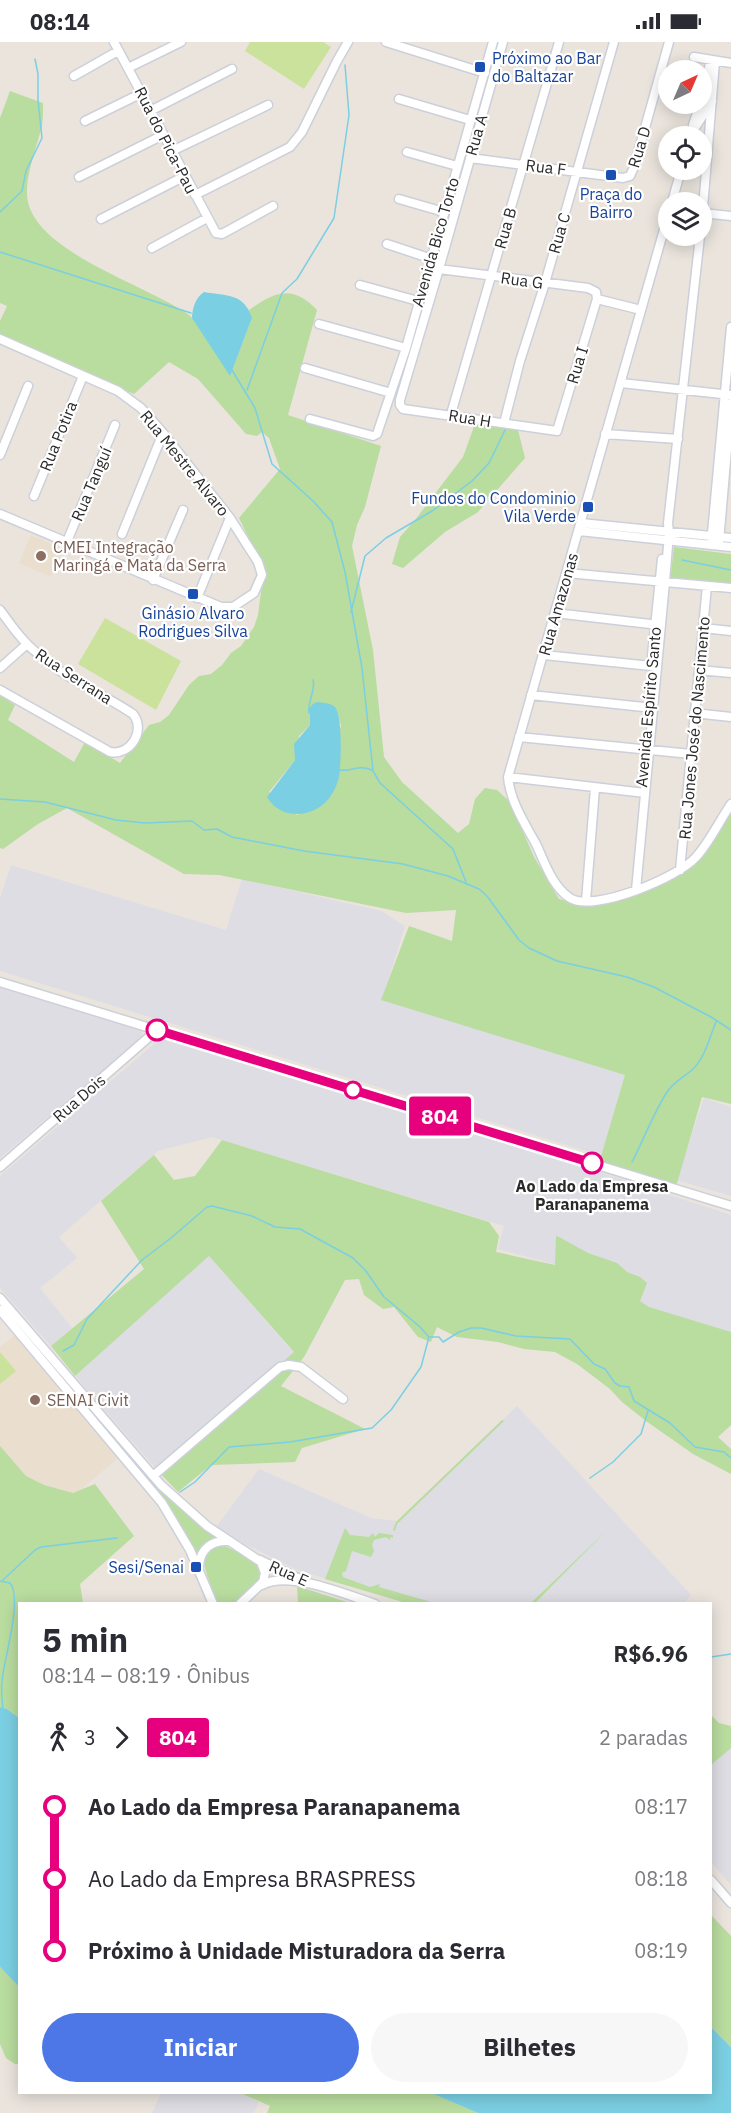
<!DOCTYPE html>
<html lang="pt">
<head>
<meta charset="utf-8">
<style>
  :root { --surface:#fff; --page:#f7f7f7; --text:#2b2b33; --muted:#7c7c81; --accent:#4d77e7 }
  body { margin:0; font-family:"IBM Plex Sans",sans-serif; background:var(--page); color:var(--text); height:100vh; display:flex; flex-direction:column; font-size:22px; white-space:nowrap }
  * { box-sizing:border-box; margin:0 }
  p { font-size:20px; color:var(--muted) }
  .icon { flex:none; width:33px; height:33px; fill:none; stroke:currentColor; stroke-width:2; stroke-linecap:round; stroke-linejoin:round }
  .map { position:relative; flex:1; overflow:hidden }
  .side { position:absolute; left:18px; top:1560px; width:694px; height:492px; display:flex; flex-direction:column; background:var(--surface); border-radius:0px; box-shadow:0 3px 15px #0003 }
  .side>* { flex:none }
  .badge { padding:0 12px; border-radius:4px; font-size:21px; line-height:39px }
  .needle { width:39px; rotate:44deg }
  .tools { position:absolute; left:658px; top:18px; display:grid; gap:12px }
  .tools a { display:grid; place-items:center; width:54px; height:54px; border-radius:50%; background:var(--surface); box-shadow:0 3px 15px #0003; font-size:30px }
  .map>.badge { position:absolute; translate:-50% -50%; box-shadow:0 0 0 3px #fff }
  .legs { display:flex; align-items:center; gap:9px; height:66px; padding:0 24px; font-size:20px }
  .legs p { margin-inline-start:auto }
  .overview { display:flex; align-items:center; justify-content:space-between; height:102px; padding:0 24px }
  h1 { font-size:33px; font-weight:700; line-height:45px }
  .cta { display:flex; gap:12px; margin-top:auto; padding:12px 24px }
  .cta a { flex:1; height:69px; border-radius:36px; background:var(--accent); color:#fff; font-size:24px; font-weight:700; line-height:69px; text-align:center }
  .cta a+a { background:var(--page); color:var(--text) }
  ul { padding:0 24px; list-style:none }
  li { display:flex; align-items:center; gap:21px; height:72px; font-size:22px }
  li i { display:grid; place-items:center; width:9px; height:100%; margin:0 8px; background:currentColor }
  li i::after { content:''; width:15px; height:15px; margin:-8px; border:4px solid; border-radius:50%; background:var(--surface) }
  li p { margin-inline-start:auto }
  li:first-child i { background:linear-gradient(#0000 50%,currentColor 0) }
  li:last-child i { background:linear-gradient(currentColor 50%,#0000 0) }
  .status { display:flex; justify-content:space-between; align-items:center; height:42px; padding:0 30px; background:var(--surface); direction:ltr }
  .status svg { height:16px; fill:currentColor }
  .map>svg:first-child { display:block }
  .industrial { fill:#dedde4 }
  .education { fill:#eadfce }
  .green { fill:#b9dc9f; fill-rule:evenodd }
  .pitch { fill:#cae29c }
  .water { fill:#7bcfe2 }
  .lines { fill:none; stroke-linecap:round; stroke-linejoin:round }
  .stream { stroke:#7bcfe2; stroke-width:1.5 }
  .minor-casing { stroke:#ccd0da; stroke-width:11 }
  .minor { stroke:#fff; stroke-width:8 }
  .line-1-casing { stroke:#fff; stroke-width:14 }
  .line-1 { stroke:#e6007e; stroke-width:9 }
  .transit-dot { fill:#1a4fb4; stroke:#fff; stroke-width:2 }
  .education-dot { fill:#8d6e63; stroke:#fff; stroke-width:2 }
  .stop-1-dot { fill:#fff; stroke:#e6007e; stroke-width:3 }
  .labels { text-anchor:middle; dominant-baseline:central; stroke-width:4.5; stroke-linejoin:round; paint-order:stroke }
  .transit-label { font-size:16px; fill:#164399; stroke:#fff }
  .street-label { font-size:16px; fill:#2a2a2a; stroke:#fff }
  .education-label { font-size:16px; fill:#785e54; stroke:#fff; text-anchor:start }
  .stop-label { font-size:16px; font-weight:bold; fill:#2a2a2a; stroke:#fff }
</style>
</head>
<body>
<div class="status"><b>08:14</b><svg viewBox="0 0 49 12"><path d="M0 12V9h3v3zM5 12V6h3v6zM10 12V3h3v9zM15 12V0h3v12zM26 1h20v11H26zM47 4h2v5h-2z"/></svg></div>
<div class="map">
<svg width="731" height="2071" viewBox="0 0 731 2071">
  <rect width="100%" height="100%" fill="#eae4dd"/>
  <path class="industrial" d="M11 823 226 888 242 837 381 869 405 884 383 956 632 1028 609 1116 0 929V856Z
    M0 945 142 989V995L0 1116Z
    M161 996 577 1123 731 1173V1296L630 1267 635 1248 550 1221 498 1207 504 1184 212 1095 158 1109 59 1195 77 1216 40 1246 72 1286 51 1304 0 1246V1134Z
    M704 1056 731 1065V1154L676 1138Z
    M209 1214 294 1311 159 1430 75 1334Z
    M517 1364 691 1553 683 1562 406 1561 297 1528 243 1501 217 1484 259 1427 371 1476 397 1479Z
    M731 1697V1843L711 1820V1715Z
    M162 2050 239 2051 259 2060 254 2071H152Z"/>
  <path class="education" d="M31 493 63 507 51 535 19 521Z
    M15 1293 118 1416 45 1478 0 1425V1305Z"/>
  <path class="green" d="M10 49 43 61C43 68 43 76 42 84 37 104 23 139 28 160 40 212 147 243 189 273 199 280 221 320 230 333L251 279 249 268C275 250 292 242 317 268L288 373 381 404 365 465 357 483 352 504 373 608 384 715 402 740 458 791 469 782 475 757 485 746 497 748 510 760 534 815 559 857 587 865 624 856 701 813 731 769V1062L702 1055 676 1145 599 1121 625 1033 381 958 409 884 452 899 456 868 406 871 219 833 184 832 67 766 38 782 3 807 0 806V653L15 663 8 678 74 720 85 700 120 721 149 683 160 680 169 673 189 643 199 634 211 632 222 623 231 611 241 604 254 585 258 573 264 527 239 476 280 427 269 396 262 390 257 394 246 392 198 337 169 320 134 352 0 294V279L7 264 0 261V76ZM337 668 341 684 318 765 297 773 269 750 295 718 299 694 310 683 309 671Z
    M476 379 518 388 525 416 478 470 445 490 403 526 392 522 400 495 415 478 463 415Z
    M674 505 731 512V545L670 538Z
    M222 1098 489 1180 499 1194 496 1210 555 1223 556 1194 559 1195 588 1211 617 1221 627 1230 640 1235 647 1241 640 1259 649 1265 731 1290V1383L718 1395 731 1407V1432L693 1412 646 1379 622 1360 610 1347 577 1322 555 1310 524 1307 498 1300 457 1295 437 1285 431 1300 418 1295 394 1265 383 1267 364 1253 359 1237 345 1238 304 1315 281 1344 365 1387 302 1406 295 1420 211 1423 178 1450 159 1430 294 1310 209 1214 75 1334 51 1304 144 1227 101 1159 154 1113 174 1138 195 1134Z
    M97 1374 163 1450 215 1493V1497L205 1502 198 1510H195C168 1459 133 1419 96 1376Z
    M502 1378 504 1379 397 1482 395 1489 393 1488 396 1480Z
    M0 1404 26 1434 44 1443 73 1451 95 1442 134 1494 80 1542 83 1561 20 1562 19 1676 7 1667 0 1665Z
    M345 1486 350 1493 369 1495 373 1491 375 1495 379 1491 393 1493V1496L390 1495V1498L386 1495 374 1498 372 1503 374 1509 371 1515 352 1509 346 1529 342 1531 343 1535 370 1545 380 1542 379 1545 431 1560 406 1561 325 1537Z
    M607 1488 535 1561H531Z
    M223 1503 256 1519 261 1524V1537L234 1561C230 1561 224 1562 220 1561 214 1558 213 1550 211 1544 204 1524 196 1509 223 1503Z
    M297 1544 350 1561H298Z
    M711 1673 719 1681 731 1684V1706L711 1723Z
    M711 1873 731 1894V2005L711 1985Z
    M0 1925 19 1945V2022H15L6 2016 0 2002Z
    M240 2051H431L478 2071H267L270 2064Z"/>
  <path class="pitch" d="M250 0H323L331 5 304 47 245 9Z
    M105 576 181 619 156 668 78 622Z
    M0 1310 16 1329 0 1342Z"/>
  <path class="water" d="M204 250C227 254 244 251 252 276L230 334 192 276C192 266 196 255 204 250Z
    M318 660C324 661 331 661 335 665 343 674 341 722 339 735 338 740 335 747 332 752 318 776 281 780 267 755L295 718 294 702 310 683 309 666 314 661Z
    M0 1665 7 1667 19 1676V1945L0 1925Z
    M711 1985 731 2005V2071H478L431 2051 711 2050Z"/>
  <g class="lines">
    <path class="stream" d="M0 170 22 149 26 129 42 96 38 58V32L35 17
      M0 210 191 271
      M232 328 255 366 272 422 313 459 332 480 345 530 362 626 373 729 380 741 453 807 466 840
      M247 348 282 251 297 237 334 176 349 73 345 23
      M682 518 731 528
      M351 570 365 514 386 496 432 469 472 439 489 421 505 388
      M309 671C307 659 316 650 313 638
      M339 728C353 730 357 722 372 728
      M0 757 45 760 116 778 145 781 192 779 204 788 217 787 232 795 304 809 403 822 448 834 479 847 487 854 519 898 529 906 557 919 627 935 654 945 711 975 731 988
      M632 1120C644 1097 653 1072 667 1050 673 1040 686 1034 694 1026 705 1015 710 994 716 980
      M63 1309 74 1303 87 1277 142 1218 171 1196 207 1165 212 1164 252 1174 275 1185 300 1187 353 1216 366 1229 384 1255 419 1284 429 1295H439L443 1300 459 1290 471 1286H481L516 1294 570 1297 594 1322 605 1327 615 1341 620 1344 629 1345 634 1359 670 1381 695 1405 724 1410 731 1416
      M590 1436 613 1420 641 1392 648 1369
      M180 1450 195 1440 229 1405 290 1400 372 1386 391 1368 421 1325 429 1295
      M3 1538 35 1508 41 1505 117 1496
      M0 1539 10 1541C23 1556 4 1617 2 1639 1 1648 2 1658 3 1667
      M711 1615 731 1612"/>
    <defs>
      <path id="minor" d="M114 0 216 191 222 192 273 164
        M386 0 485 31
        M694 15 731 21
        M128 26 181 0
        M74 34 118 9
        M702 53 711 18
        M399 57 470 78
        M152 68 232 27
        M85 79 142 51
        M693 83 700 62
        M691 92 712 59 706 56 702 57
        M172 109 268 63
        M407 110 457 124
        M470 116 623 136 630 134 634 125 669 0
        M79 135 163 93
        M195 153 290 105 302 90 337 19 348 0
        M399 157 444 170
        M672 160 681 128
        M669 170 508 735C510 759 525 782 536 802 545 821 552 844 570 856 593 871 679 835 696 815 709 801 720 778 731 762
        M702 171 731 174
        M101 177 185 134
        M702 178 715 19
        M387 202 435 218
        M152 206 207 176
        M439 227 588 246 596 250 597 257
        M360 243 418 259
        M597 257 641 268
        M319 282 406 306
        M0 297 118 349 141 366 163 391 230 476 258 520 262 533 254 551 233 565H221L0 472
        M305 326 391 351
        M621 341 731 353
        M400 358 439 227 503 0
        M400 358V363L403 367 557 389 597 257
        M451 372 559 0
        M310 377 373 394 377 392 406 306 493 0
        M504 381 520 319 545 241 614 0
        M605 392 678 397
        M0 413 28 344
        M34 454 83 334
        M581 481 731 496
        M579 489 731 505
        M122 492 163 391
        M719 500 731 361
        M66 502 115 383
        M711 502 731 285
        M567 531 731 546
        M153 538 183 468
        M197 556 230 476
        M0 568C11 583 22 599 37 611 65 637 102 651 133 672 146 688 131 714 110 710L0 648
        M555 571 659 583
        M703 586 731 589
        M544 613 651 624
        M652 614 662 517
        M0 626 27 602
        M699 628 731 631
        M531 653 653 666
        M694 671 731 675
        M519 695 691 712
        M508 735 645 751
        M680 828 707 544
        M636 848 665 540 669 491 668 481 700 194
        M586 859 595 746
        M0 940 731 1164
        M0 1125 157 988
        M0 1256 161 1443 207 1484 261 1520 265 1531 263 1540 240 1562
        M0 1268 162 1461 190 1508 213 1562
        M153 1434 280 1325 289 1323 301 1325 343 1357
        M260 1518 302 1538
        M199 1524C200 1507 212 1498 228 1499
        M262 1543C290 1528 347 1553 375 1562
        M711 1838 731 1861"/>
    </defs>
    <use href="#minor" class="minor-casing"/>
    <use href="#minor" class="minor"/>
  </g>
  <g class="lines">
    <defs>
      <path id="line-1" d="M157 988 592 1121"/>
    </defs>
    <use href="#line-1" class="line-1-casing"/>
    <use href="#line-1" class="line-1"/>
  </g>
  <g class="transit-dot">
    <rect x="474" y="19" width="12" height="12" rx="3"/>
    <rect x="605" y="127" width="12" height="12" rx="3"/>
    <rect x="582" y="459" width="12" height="12" rx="3"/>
    <rect x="187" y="546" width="12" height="12" rx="3"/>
    <rect x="190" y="1519" width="12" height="12" rx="3"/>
  </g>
  <g class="education-dot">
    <circle cx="41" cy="514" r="6"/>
    <circle cx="35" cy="1358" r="6"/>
  </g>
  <g class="stop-1-dot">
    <circle cx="157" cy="988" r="10"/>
    <circle cx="353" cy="1048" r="8"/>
    <circle cx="592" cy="1121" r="10"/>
  </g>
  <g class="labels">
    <g class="transit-label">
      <text x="492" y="16" text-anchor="start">Próximo ao Bar<tspan x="492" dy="18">do Baltazar</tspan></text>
      <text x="611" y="152">Praça do<tspan x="611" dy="18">Bairro</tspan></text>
      <text x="576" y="456" text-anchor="end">Fundos do Condominio<tspan x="576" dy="18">Vila Verde</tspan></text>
      <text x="193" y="571">Ginásio Alvaro<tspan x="193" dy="18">Rodrigues Silva</tspan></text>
      <text x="184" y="1525" text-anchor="end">Sesi/Senai</text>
    </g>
    <g class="street-label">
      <text transform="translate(476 93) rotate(-74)">Rua A</text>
      <text transform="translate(166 98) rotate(63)">Rua do Pica-Pau</text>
      <text transform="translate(639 105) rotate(-73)">Rua D</text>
      <text transform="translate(546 125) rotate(7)">Rua F</text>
      <text transform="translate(505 186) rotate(-74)">Rua B</text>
      <text transform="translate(559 191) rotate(-74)">Rua C</text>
      <text transform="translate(435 200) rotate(-74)">Avenida Bico Torto</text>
      <text transform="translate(522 238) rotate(8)">Rua G</text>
      <text transform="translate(577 323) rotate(-73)">Rua I</text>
      <text transform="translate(470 376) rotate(9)">Rua H</text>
      <text transform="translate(58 394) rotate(-68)">Rua Potira</text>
      <text transform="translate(185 421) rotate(51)">Rua Mestre Alvaro</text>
      <text transform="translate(91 442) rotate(-67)">Rua Tanguí</text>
      <text transform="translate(558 562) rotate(-74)">Rua Amazonas</text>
      <text transform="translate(74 634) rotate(33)">Rua Serrana</text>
      <text transform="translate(648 665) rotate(-85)">Avenida Espírito Santo</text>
      <text transform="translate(694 686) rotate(-85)">Rua Jones José do Nascimento</text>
      <text transform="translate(79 1056) rotate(-41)">Rua Dois</text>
      <text transform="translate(289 1531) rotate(24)">Rua E</text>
    </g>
    <g class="education-label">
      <text x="53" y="505">CMEI Integração<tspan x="53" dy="18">Maringá e Mata da Serra</tspan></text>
      <text x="47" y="1358">SENAI Civit</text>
    </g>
    <g class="stop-label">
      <text x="592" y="1144">Ao Lado da Empresa<tspan x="592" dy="18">Paranapanema</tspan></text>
    </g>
  </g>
</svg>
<div class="tools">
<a><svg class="needle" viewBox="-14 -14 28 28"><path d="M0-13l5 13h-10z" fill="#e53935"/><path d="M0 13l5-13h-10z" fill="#7c7c81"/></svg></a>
<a><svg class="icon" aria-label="locate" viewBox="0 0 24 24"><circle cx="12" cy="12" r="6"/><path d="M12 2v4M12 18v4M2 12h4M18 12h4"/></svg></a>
<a><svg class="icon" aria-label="layers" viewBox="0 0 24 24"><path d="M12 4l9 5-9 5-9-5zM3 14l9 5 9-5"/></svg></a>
</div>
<b class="badge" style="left:440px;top:1074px;background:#e6007e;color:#fff">804</b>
<section class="side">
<div class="overview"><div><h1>5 min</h1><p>08:14 – 08:19 · Ônibus</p></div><b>R$6.96</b></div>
<div class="legs"><svg class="icon" aria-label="walk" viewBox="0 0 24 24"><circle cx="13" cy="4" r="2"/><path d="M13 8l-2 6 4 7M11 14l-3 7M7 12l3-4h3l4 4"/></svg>3<svg class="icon" aria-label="forward" viewBox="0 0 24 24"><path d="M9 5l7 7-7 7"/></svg><b class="badge" style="background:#e6007e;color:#fff">804</b><p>2 paradas</p></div>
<ul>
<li><i style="color:#e6007e"></i><b>Ao Lado da Empresa Paranapanema</b><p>08:17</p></li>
<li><i style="color:#e6007e"></i><span>Ao Lado da Empresa BRASPRESS</span><p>08:18</p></li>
<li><i style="color:#e6007e"></i><b>Próximo à Unidade Misturadora da Serra</b><p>08:19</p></li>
</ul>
<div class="cta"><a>Iniciar</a><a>Bilhetes</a></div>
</section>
</div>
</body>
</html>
